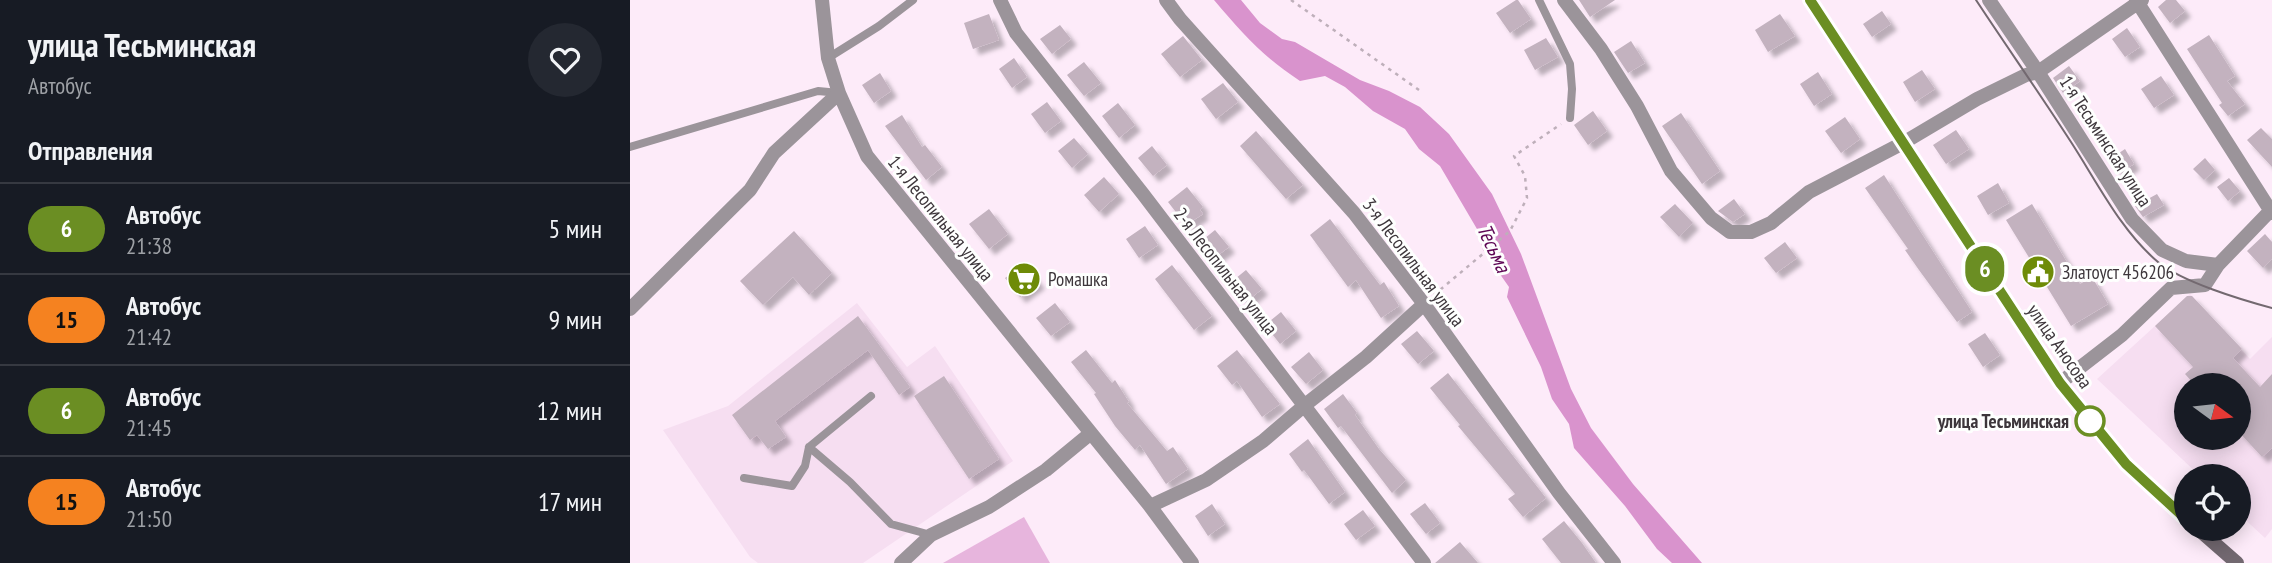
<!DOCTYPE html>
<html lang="ru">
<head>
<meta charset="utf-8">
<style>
  :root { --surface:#171b24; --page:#242831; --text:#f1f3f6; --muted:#9ea1a6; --line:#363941 }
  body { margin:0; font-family:"PT Sans Narrow",sans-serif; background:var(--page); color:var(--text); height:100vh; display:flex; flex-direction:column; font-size:26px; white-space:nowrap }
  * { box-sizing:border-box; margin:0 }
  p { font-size:23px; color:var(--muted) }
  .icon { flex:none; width:38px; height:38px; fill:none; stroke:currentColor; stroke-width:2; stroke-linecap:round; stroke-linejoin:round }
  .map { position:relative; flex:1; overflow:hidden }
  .drawer { display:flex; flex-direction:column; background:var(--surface); width:630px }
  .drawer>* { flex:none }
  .badge { padding:0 14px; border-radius:23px; font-size:24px; line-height:46px }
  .needle { width:46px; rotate:105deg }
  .controls { position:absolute; left:1544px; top:373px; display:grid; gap:14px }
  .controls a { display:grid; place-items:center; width:77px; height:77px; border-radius:50%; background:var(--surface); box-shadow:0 4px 18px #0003; font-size:35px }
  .map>.badge { position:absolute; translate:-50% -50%; box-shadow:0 0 0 4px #fff }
  h2 { padding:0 28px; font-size:26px; line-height:63px }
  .round { display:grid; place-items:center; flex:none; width:74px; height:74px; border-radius:37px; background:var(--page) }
  .overview { display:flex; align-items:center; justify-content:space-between; height:119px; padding:0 28px }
  h1 { font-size:33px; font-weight:600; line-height:52px }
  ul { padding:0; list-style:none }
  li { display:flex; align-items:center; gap:21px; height:91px; padding:0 28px; border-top:2px solid var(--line) }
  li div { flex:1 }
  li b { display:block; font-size:26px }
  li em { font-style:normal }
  li .badge { min-width:77px; font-weight:700; text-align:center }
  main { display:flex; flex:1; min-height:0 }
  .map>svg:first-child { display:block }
  .built { fill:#f6def1; fill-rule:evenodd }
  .green { fill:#e7b5dd }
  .water { fill:#d993cd }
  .building { fill:#c3b2bf; filter:url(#shadow) }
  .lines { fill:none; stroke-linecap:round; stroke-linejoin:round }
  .path { stroke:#beafba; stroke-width:2.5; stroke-dasharray:3.5 5; stroke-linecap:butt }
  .lane { stroke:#9b949a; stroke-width:8 }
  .street { stroke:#9b949a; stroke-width:14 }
  .secondary { stroke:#726870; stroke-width:14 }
  .tram { stroke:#736970; stroke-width:2 }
  .line-casing { stroke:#fff; stroke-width:16 }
  .line { stroke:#6b8e23; stroke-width:10 }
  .stop-dot { fill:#fff; stroke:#6b8e23; stroke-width:3.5 }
  .labels { text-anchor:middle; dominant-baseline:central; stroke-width:6; stroke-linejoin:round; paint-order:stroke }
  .street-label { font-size:19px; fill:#3d363b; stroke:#fefffe }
  .poi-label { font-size:19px; fill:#3d363b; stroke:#fefffe; text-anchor:start }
  .stop-label { font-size:19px; font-weight:bold; fill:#3d363b; stroke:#fefffe; text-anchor:end }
  .water-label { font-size:21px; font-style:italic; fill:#5e0755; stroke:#fefffe }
</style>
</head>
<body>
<main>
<section class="drawer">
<div class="overview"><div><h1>улица Тесьминская</h1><p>Автобус</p></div><a class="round"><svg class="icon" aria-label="heart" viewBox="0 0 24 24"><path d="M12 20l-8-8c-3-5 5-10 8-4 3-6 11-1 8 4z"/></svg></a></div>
<h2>Отправления</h2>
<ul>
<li><span class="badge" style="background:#6b8e23;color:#fff">6</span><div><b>Автобус</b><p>21:38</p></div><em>5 мин</em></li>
<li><span class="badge" style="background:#f58220;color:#111">15</span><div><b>Автобус</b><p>21:42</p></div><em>9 мин</em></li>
<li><span class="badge" style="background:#6b8e23;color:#fff">6</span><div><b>Автобус</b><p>21:45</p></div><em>12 мин</em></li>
<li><span class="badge" style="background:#f58220;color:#111">15</span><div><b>Автобус</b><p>21:50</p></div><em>17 мин</em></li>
</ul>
</section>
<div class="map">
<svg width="1642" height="563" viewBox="0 0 1642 563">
  <defs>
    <filter id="shadow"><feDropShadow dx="6" dy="6" stdDeviation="2" flood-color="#0004"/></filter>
  </defs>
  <rect width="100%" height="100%" fill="#fdebf9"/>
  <path class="built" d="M1560 294 1620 359 1642 337V529L1635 538 1608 513V476H1570L1467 379ZM1556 385H1608V438H1556Z
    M227 303 277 367 305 346 383 461 233 563H128L120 557 33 430 98 406Z"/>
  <path class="green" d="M394 517 420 563H313Z"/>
  <path class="water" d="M584 0H611L630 23 652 39 665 42 730 80 759 91 790 107 819 134 862 194 891 254 941 389 961 428 1003 484 1072 563H1042L1027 549 995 506 944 448 939 424 922 399 911 367 877 297 879 287 853 250 847 229 810 166 789 149 775 129 743 111 715 87 695 76 670 81C632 56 613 34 584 0Z"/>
  <path class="building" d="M886 0H888L901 19 880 33 866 13Z
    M949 0H985L960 17Z
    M1536 0H1546L1555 11 1540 23 1528 7Z
    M1252 11 1261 24 1242 37 1233 24Z
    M359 14 369 40 343 49 334 23Z
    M1150 14 1165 36 1138 52 1125 30Z
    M430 25 441 39 422 54 410 39Z
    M1497 28 1510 47 1495 57 1482 39Z
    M1579 35 1605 76 1597 81 1615 104 1598 116 1589 105 1592 103 1557 49Z
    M553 36 572 60 550 77 531 54Z
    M916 38 928 57 905 70 894 50Z
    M1001 41 1015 63 998 73 984 52Z
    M384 58 397 77 382 88 369 69Z
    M454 62 471 83 454 96 437 75Z
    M1439 66 1450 81 1433 93 1423 78Z
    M1292 70 1305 89 1285 102 1273 82Z
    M1188 72 1202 94 1184 106 1170 84Z
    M250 73 261 91 244 103 232 85Z
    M1531 76 1544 95 1524 108 1511 89Z
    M593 83 608 102 586 119 571 99Z
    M417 102 431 121 415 133 401 114Z
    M488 103 505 125 489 138 472 116Z
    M963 111 977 131 958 145 944 125Z
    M1051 113 1090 171 1072 184 1032 126Z
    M272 115 292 147 295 145 312 167 296 180 255 126Z
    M1215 117 1230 139 1211 153 1195 131Z
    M1631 128 1642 139V167L1617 140Z
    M1326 130 1339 149 1316 164 1303 145Z
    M626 131 673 185 656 199 610 146Z
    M444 138 458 154 442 168 428 151Z
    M522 146 537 165 523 176 508 158Z
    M1495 149 1504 164 1489 174 1480 159Z
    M1575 158 1585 170 1574 180 1563 169Z
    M1254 175 1342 312 1327 322 1289 270 1275 250 1278 249 1235 188Z
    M474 177 489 194 469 212 454 195Z
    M1599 178 1610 191 1598 201 1587 187Z
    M1368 183 1379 203 1358 215 1347 196Z
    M557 187 573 207 570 210 573 214 556 225 538 202Z
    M1527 194 1534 205 1513 217 1505 206Z
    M1104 199 1115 214 1103 222 1088 211Z
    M1045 204 1063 223 1049 237 1030 217Z
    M1402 204 1450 284 1462 277 1478 304 1441 326 1376 220Z
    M359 209 378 234 359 249 339 224Z
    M700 219 750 285 754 282 769 306 751 318 726 280 718 287 680 235Z
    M515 226 528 245 509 258 496 239Z
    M585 230 599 247 583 259 569 243Z
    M164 231 202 273 179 295 163 277 133 305 110 281Z
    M1635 234 1642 242V259L1633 268 1617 251Z
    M1155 242 1167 258 1146 273 1134 258Z
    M394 264 409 283 390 297 375 278Z
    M542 265 582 316 564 330 525 279Z
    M616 270 632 289 616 302 600 283Z
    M1557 296H1562L1612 349 1603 358 1630 387 1642 374V448L1632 457 1608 431V385H1565L1555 374 1563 367 1525 326Z
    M425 303 440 322 421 336 406 318Z
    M651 312 666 331 650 344 635 325Z
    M228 316 280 387 269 395 238 350 145 421 156 437 138 449 127 435 120 440 102 415Z
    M787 331 804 351 788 364 771 344Z
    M1355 333 1370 355 1353 367 1338 344Z
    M456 350 482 383 485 380 499 402 497 403 537 451 543 447 558 469 536 484 510 445 505 450 485 426 464 394 466 393 441 362Z
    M607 350 650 404 632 417 607 381 602 385 587 366Z
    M679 352 693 370 676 384 661 367Z
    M818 373 916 498 893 517 878 499 885 494 828 426 830 425 800 388Z
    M314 376 369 459 339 479 284 396Z
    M713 394 727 413 725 415 749 449 776 480 762 493 711 426 708 428 694 409Z
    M678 439 715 492 699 504 674 470 672 472 659 454Z
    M795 503 810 523 796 534 780 514Z
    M582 504 595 524 578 536 565 516Z
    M733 510 745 526 726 540 714 524Z
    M934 521 952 543 966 563H931L912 539Z
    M830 542 848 563H805Z"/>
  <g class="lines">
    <path class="path" d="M661 0 789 90
      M804 295 880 231 897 198 895 176 884 156 931 124"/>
    <path class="lane" d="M909 0 940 64 942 89 940 118
      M198 58 249 26 283 0
      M0 147 188 91 209 93
      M241 396 179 447 220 482 261 524 301 535
      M114 478 162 486 175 466 179 447"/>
    <path class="street" d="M192 0 198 58 209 93 237 156 520 506 562 563
      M370 0 386 33 513 194 794 563
      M536 0 550 19 724 213 794 304 929 493 984 563
      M934 0 971 49 1007 106 1041 171 1081 218 1100 232H1121L1141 223 1179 192 1273 143 1347 99 1396 75 1408 72 1512 0
      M1359 0 1408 72 1502 219 1532 250 1556 261 1588 265
      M1506 0 1642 213
      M0 309 120 190 144 153 209 93
      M1430 383 1492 335 1541 288 1575 285 1588 265 1642 209
      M520 506 576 480 633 441 675 405 736 357 794 304
      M271 563 301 535 359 507 416 470 461 433"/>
    <path class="secondary" d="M1180 0 1430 383 1496 464 1556 519
      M1567 528 1607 563"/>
    <path class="tram" d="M1346 0C1377 47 1410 94 1441 142 1467 182 1491 231 1528 262 1552 282 1612 300 1642 308"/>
  </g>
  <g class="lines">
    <defs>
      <path id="line" d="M1180 0 1430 383 1496 464 1556 519"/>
    </defs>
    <use href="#line" class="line-casing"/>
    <use href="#line" class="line"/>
  </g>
  <defs>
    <symbol id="civic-disc" viewBox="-11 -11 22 22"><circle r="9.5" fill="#6e8b07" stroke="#fefffe"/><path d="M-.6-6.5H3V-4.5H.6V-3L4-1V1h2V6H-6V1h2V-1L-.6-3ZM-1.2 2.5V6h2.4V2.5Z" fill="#fff"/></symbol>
    <symbol id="supermarket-disc" viewBox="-11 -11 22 22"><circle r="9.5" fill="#6e8b07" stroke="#fefffe"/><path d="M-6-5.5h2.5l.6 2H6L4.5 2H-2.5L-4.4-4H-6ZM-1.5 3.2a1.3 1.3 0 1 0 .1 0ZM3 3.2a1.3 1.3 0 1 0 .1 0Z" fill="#fff"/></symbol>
  </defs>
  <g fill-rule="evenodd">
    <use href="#civic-disc" x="1389" y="253" width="38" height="38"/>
    <use href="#supermarket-disc" x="375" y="260" width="38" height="38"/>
  </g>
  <circle class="stop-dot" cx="1460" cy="421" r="14"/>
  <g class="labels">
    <g class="street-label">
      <text transform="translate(1476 141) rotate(57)">1-я Тесьминская улица</text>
      <text transform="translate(311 218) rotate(51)">1-я Лесопильная улица</text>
      <text transform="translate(784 262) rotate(53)">3-я Лесопильная улица</text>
      <text transform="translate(596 271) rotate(52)">2-я Лесопильная улица</text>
      <text transform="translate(1430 346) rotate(55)">улица Аносова</text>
    </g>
    <g class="poi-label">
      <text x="1432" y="272">Златоуст 456206</text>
      <text x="418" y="279">Ромашка</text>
    </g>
    <g class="stop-label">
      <text x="1439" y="421">улица Тесьминская</text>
    </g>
    <g class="water-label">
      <text transform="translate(864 248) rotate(65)">Тесьма</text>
    </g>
  </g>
</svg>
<div class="controls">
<a><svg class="needle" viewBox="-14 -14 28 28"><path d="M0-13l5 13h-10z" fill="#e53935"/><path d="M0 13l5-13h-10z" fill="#9ea1a6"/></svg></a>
<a><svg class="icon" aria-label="locate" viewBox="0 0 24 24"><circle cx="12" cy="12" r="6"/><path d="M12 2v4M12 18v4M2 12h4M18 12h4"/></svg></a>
</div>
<b class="badge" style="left:1355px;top:269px;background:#6b8e23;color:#fff">6</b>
</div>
</main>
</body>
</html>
